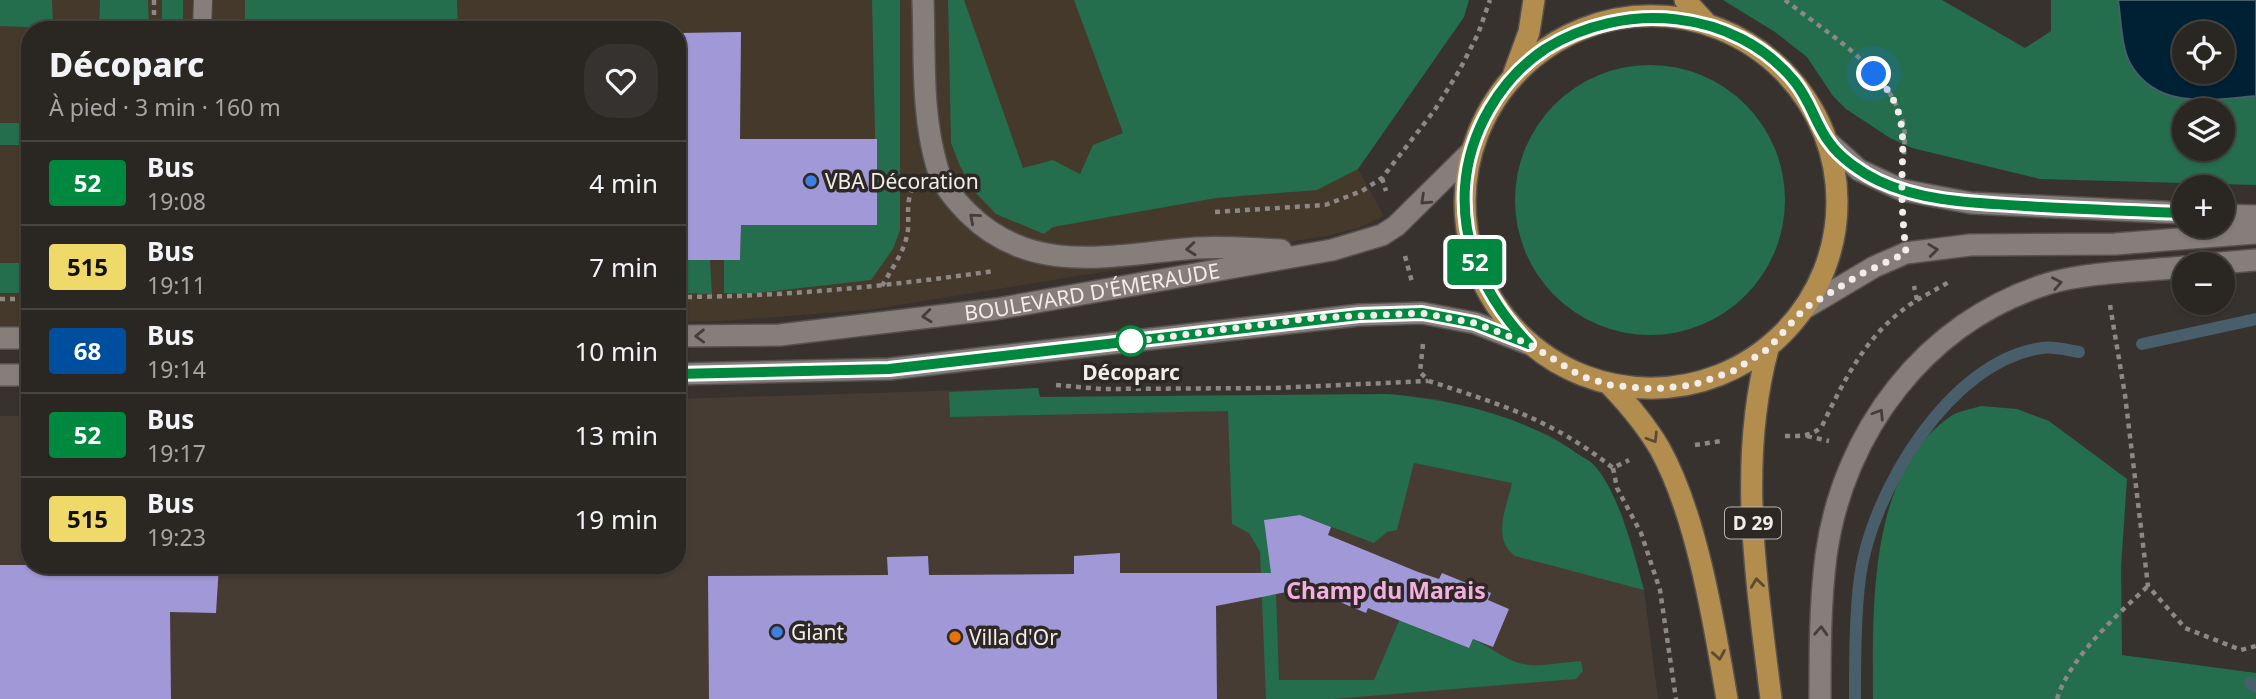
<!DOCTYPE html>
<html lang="fr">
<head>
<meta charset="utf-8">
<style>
  :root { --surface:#2a2622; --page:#36322f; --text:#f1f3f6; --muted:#a5a5a5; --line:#464340 }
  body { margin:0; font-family:"Noto Sans",sans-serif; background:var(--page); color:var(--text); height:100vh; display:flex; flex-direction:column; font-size:26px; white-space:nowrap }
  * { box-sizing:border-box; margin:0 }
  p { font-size:23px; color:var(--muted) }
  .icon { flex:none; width:38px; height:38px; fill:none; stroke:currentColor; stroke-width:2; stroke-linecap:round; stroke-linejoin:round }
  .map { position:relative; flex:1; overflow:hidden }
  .sheet { position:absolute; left:21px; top:21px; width:665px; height:553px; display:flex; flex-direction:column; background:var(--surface); border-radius:28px; box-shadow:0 2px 5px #0004,0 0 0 2px var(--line) }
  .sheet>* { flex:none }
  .badge { padding:0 14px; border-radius:5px; font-size:24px; line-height:46px }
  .controls { position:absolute; left:2172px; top:21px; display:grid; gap:14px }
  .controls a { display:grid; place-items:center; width:63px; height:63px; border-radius:50%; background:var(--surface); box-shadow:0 2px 5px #0004,0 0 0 2px var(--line); font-size:35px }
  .you { position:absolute; width:35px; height:35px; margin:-18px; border:5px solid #fff; border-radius:50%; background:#1a73e8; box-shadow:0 0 0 10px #1a73e833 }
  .map>.badge { position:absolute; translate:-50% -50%; box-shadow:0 0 0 4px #fff }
  .round { display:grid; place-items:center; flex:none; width:74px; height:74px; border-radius:28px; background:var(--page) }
  .summary { display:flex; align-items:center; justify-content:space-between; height:119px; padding:0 28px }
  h1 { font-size:33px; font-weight:800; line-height:52px }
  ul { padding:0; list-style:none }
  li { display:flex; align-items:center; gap:21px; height:84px; padding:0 28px; border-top:2px solid var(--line) }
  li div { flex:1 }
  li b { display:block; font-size:26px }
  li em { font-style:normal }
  li .badge { min-width:77px; font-weight:700; text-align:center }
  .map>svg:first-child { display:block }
  .commercial { fill:#44392a }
  .built { fill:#463c34 }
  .green { fill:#246d4d; fill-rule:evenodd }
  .water { fill:#002034; stroke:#485e6b; stroke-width:2; fill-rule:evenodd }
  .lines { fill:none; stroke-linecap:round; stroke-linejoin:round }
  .stream { stroke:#485e6b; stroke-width:12 }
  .building { fill:#a098d7 }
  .lane-casing { stroke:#56514e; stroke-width:20 }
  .street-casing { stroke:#56514e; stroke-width:24 }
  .secondary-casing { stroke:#56514e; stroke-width:24 }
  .primary-casing { stroke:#56514e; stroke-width:24 }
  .path { stroke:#8d8885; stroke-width:4.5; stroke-dasharray:5 5; stroke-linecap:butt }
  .lane { stroke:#857e7a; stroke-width:18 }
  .street { stroke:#857e7a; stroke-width:21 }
  .secondary { stroke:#857e7a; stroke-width:21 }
  .primary { stroke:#b28d4e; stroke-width:21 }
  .oneway { stroke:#443e3a }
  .oneway2 { stroke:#5c4b33 }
  .line-casing { stroke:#fff; stroke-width:16 }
  .line { stroke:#00893e; stroke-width:10 }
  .walk { stroke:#f1edeb; stroke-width:7; stroke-dasharray:0 12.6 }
  .shop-dot { fill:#3f7fe0; stroke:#2e2825; stroke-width:2.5 }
  .stop-dot { fill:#fff; stroke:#00893e; stroke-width:3.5 }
  .food-dot { fill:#e8710a; stroke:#2e2825; stroke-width:2.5 }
  .labels { text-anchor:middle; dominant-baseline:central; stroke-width:7; stroke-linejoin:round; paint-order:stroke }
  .shield { fill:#2e2825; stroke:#b6b2b0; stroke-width:2 }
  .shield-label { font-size:19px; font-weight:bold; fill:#f1edeb }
  .poi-label { font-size:21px; fill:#f1edeb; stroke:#2e2825; text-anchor:start }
  .street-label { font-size:21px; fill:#f1edeb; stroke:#2e2825 }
  .stop-label { font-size:21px; font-weight:bold; fill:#f1edeb; stroke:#2e2825 }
  .neighbourhood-label { font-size:23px; font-weight:bold; fill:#f3afdf; stroke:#2e2825 }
</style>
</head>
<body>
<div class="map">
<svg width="2256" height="699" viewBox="0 0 2256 699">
  <rect width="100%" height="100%" fill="#38322e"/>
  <path class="commercial" d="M0 0H1469L1464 17 1358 169 1384 216 1358 228 1326 236 867 310 723 321 677 322V30H30V326H0Z"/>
  <path class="built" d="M1038 388 1040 397 1388 394 1437 399 1548 434 1594 465 1622 515 1644 590 1658 699H0V416H30V565H677V399Z"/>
  <path class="green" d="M0 0H52L53 24 49 28 0 26Z
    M100 0H148L149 30H99Z
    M162 0H183V30H162Z
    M245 0H457L458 30H245Z
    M872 0H900V230L893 249 871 280 749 294 724 293V260H740L741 225 877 224Z
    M948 0H964L1023 168 1053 160 1080 174 1093 145 1123 133 1074 0H1469L1464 17 1358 169 1317 190 1216 198 1053 227 1044 234 996 214 974 191 960 166 951 143Z
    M1723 0H1942L2025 48 2051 31V0H2118L2130 63 2236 98 2256 96V185L2040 179 1912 148 1890 138 1846 109 1833 96 1807 57 1775 32ZM2184 110H2222V149H2184Z
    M1515 200a135 135 0 1 1 270 0a135 135 0 1 1-270 0Z
    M0 123H30V145H0Z
    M677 260H710L712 294 677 293Z
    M0 263H30V293H0Z
    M1038 388 1040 397 1388 394C1451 400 1518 414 1572 450 1578 455 1588 459 1594 465 1619 492 1634 554 1644 590L1515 556C1491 538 1507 507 1512 483L1414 463 1397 530 1387 532 1374 543 1300 515 1276 592 1279 680H1374L1402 614 1420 629 1469 648 1473 639C1491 647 1508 663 1529 665 1546 666 1564 662 1581 661L1583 671 1576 679 1333 699H1266L1260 552 1249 533 1232 524 1228 411 950 417 949 392Z
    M1981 406 2017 409 2049 421 2127 479 2121 567 2122 655 2256 673V699H1873C1873 609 1867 474 1951 416 1958 411 1972 409 1981 406Z"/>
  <path class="water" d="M2118 0H2256V96C2211 100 2158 110 2131 65 2121 49 2121 19 2118 0ZM2184 33H2222V72H2184Z"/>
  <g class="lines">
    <path class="stream" d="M2142 344 2256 319
      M2250 683 2256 687
      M1855 699C1855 659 1855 617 1860 577 1871 493 1950 360 2042 348 2053 346 2067 350 2079 352"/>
  </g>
  <path class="building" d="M741 32 740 139H877V225H741L740 260H677V33Z
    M1300 515 1331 527 1328 535 1418 572 1439 579 1442 573 1491 593 1488 600 1509 609 1493 647 1473 639 1469 648 1368 608 1366 613 1307 588 1216 606 1217 699H709L708 576 888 575 887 557 928 556 929 575 1074 574V556L1120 553V573H1271L1264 520Z
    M0 565H219L216 613 170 612 171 699H0Z"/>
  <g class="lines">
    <defs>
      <path id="lane" d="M202 30 203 0"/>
      <path id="street" d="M2209 264 2256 260
        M1820 699C1820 652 1820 603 1826 556 1843 431 1926 322 2047 284 2086 272 2143 271 2184 267"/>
      <g id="secondary">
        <path d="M923 0C925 57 921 115 938 170 943 186 956 201 968 213 1033 278 1115 254 1196 248 1224 246 1253 249 1281 250"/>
        <path d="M1829 143 1859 170 1902 190 1971 203 2184 213"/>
        <path d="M2222 215 2256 216"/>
        <path d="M1805 308 1874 267 1906 253 1970 245 2115 244 2256 233"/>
        <path id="s1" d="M677 336 780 335 996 309 1332 250 1382 235 1396 226 1472 151"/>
        <path d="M0 338H30"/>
        <path d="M677 374 889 369 1359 315 1422 313 1475 323 1529 344"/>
        <path d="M0 375H30"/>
      </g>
      <path id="primary" d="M1685 0 1708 25
        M1465 202a186 186 0 1 1 372 0a186 186 0 1 1-372 0Z
        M1514 73 1529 32 1534 0
        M1768 349C1737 464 1757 583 1771 699
        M1610 385C1629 405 1646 425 1660 449 1697 516 1714 623 1727 699"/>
    </defs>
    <use href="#lane" class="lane-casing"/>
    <use href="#street" class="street-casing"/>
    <use href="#secondary" class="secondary-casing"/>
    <use href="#primary" class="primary-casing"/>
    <path class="path" d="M154 0V30
      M1785 0C1828 34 1888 68 1903 123 1906 133 1904 146 1904 156
      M1382 178 1386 191
      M1215 212 1325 205 1362 191 1382 178 1434 111 1459 71 1478 34 1490 0
      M1405 256 1412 282
      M882 286C892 268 906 250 908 229 909 215 906 203 912 190
      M677 297C784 297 888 286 994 271
      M0 299H30
      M1917 300 1949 282
      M2110 305 2125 395 2148 586 2185 628 2241 650 2256 646
      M1423 344 1420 372 1429 381C1502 405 1551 419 1613 468L1629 460
      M1056 385 1101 389 1276 388 1428 381
      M1785 436C1800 436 1812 437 1822 426 1846 376 1869 330 1917 300L1914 286
      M1807 436 1829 441
      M1695 445 1721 441
      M1613 468 1617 488 1641 533 1660 590 1676 699
      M2057 699C2070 657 2116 616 2148 586"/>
    <use href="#lane" class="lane"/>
    <use href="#street" class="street"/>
    <use href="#secondary" class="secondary"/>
    <use href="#primary" class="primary"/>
  </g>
  <defs><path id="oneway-chevron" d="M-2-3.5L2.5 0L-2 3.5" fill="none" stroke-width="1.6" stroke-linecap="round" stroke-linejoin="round" transform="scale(1.75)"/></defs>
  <g class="oneway">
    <use href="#oneway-chevron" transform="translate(1425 200) rotate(137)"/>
    <use href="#oneway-chevron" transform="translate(974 218) rotate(-139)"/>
    <use href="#oneway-chevron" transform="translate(1191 249) rotate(175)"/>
    <use href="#oneway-chevron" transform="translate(1933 250) rotate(-7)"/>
    <use href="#oneway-chevron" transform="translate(2057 283) rotate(-11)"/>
    <use href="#oneway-chevron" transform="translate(927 316) rotate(174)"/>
    <use href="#oneway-chevron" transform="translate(700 336) rotate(179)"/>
    <use href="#oneway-chevron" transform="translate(1879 414) rotate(-58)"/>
    <use href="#oneway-chevron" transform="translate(1821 631) rotate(-87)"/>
  </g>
  <g class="oneway2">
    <use href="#oneway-chevron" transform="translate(1653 438) rotate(58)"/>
    <use href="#oneway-chevron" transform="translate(1757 583) rotate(-97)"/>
    <use href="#oneway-chevron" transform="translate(1719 655) rotate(80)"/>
  </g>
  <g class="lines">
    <defs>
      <path id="line" d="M677 374 889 369 1359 315 1422 313 1475 323 1529 344C1487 300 1461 249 1465 187 1469 132 1500 79 1545 49 1623 0 1735 8 1795 82 1811 102 1816 125 1829 142 1840 158 1862 173 1879 181 1923 202 1977 203 2025 206 2078 209 2131 211 2184 213"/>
    </defs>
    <use href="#line" class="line-casing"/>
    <use href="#line" class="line"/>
    <path class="walk" d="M1131 341 1121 343 1312 318 1422 313 1475 323 1529 344 1581 376 1610 385 1652 389 1693 385 1733 371 1768 349 1805 308 1861 274 1906 253C1904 233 1902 212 1902 192 1901 144 1912 112 1874 74"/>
  </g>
  <g class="shop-dot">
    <circle cx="811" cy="181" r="7"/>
    <circle cx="777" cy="632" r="7"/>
  </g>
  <circle class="stop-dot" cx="1131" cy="341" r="14"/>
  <circle class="food-dot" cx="955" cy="637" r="7"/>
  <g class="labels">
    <rect class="shield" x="1725" y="507.5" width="56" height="31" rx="5"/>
    <g class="shield-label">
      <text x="1753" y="523">D 29</text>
    </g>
    <g class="poi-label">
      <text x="825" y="181">VBA Décoration</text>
      <text x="791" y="632">Giant</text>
      <text x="969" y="637">Villa d'Or</text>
    </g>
    <g class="street-label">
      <text stroke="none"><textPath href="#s1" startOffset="418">BOULEVARD D'ÉMERAUDE</textPath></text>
    </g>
    <g class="stop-label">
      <text x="1131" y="372">Décoparc</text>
    </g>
    <g class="neighbourhood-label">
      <text x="1386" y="590">Champ du Marais</text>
    </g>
  </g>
</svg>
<div class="controls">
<a><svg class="icon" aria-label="locate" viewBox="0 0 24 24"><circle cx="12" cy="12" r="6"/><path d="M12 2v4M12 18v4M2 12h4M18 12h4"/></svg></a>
<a><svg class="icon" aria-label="layers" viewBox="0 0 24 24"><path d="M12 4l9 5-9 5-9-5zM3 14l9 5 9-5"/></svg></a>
<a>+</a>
<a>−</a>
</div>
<div class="you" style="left:1874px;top:74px"></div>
<b class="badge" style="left:1475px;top:262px;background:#00893e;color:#fff">52</b>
<section class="sheet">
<div class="summary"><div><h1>Décoparc</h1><p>À pied · 3 min · 160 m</p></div><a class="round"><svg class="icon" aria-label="heart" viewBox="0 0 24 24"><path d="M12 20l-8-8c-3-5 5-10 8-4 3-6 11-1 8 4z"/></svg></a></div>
<ul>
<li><span class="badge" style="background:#00893e;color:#fff">52</span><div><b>Bus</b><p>19:08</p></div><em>4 min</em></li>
<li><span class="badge" style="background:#eed969;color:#111">515</span><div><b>Bus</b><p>19:11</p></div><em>7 min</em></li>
<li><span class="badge" style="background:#004f9e;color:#fff">68</span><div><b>Bus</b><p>19:14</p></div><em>10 min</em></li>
<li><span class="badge" style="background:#00893e;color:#fff">52</span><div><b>Bus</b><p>19:17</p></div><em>13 min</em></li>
<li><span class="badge" style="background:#eed969;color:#111">515</span><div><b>Bus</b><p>19:23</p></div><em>19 min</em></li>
</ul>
</section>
</div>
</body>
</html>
